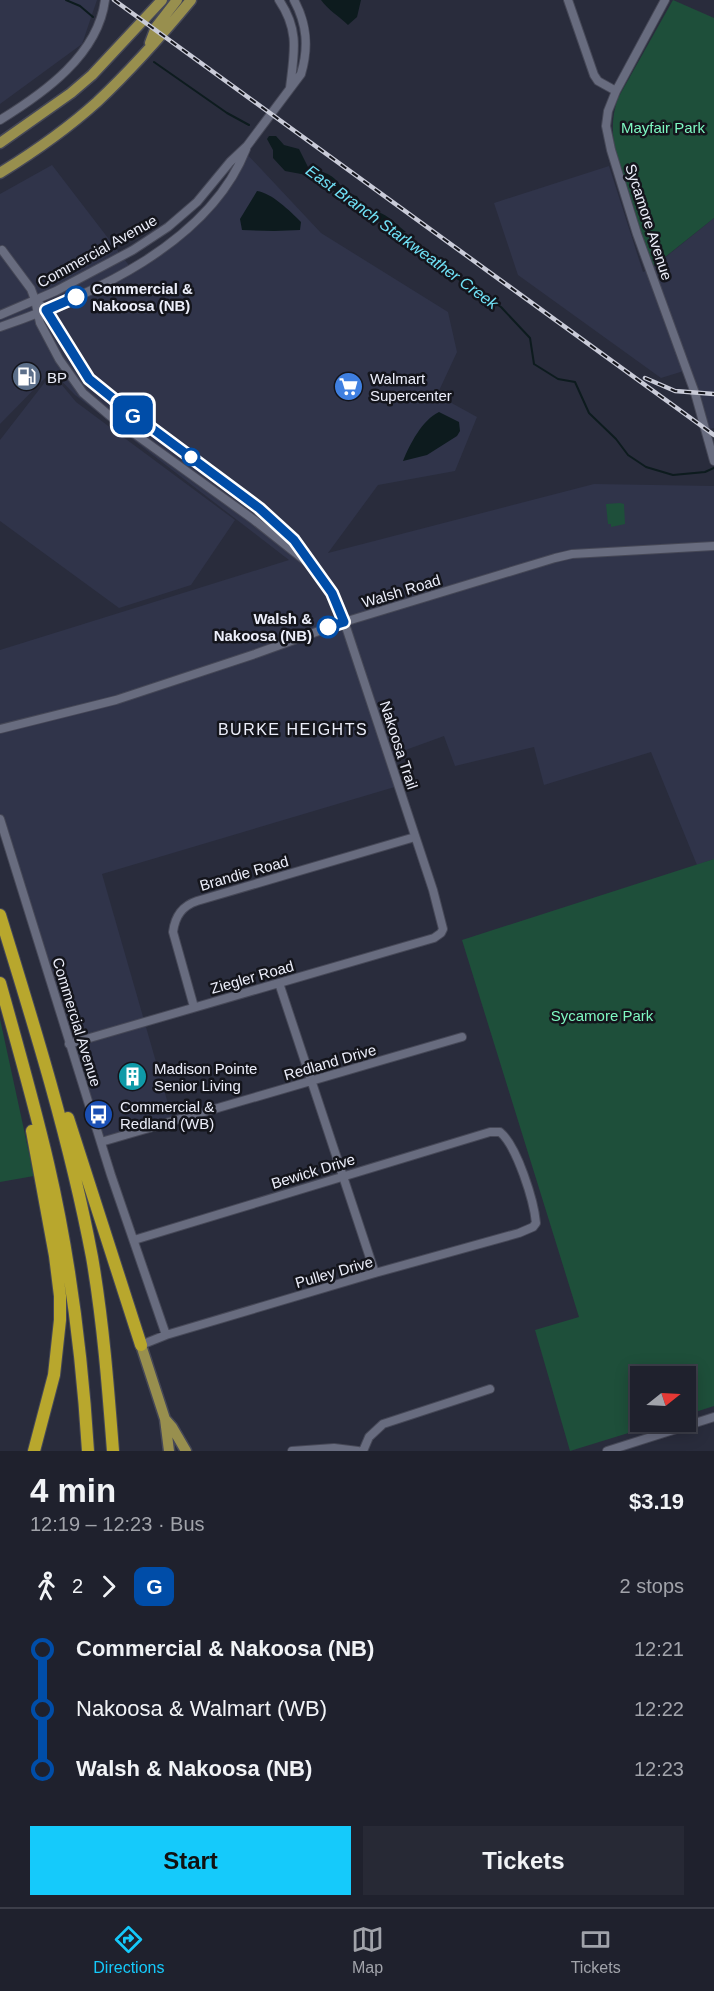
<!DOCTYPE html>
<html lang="en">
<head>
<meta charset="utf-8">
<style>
  :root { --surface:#1f212d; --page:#272935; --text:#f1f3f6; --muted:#a1a3aa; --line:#3c3e49; --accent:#15cafb }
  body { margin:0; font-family:Helvetica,sans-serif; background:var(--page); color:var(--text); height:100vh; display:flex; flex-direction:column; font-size:22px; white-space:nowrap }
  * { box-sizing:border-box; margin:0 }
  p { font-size:20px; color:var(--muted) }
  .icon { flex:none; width:33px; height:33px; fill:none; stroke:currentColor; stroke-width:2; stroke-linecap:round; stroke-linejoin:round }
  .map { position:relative; height:1451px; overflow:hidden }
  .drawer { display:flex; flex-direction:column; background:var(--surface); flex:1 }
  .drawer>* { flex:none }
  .badge { padding:0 12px; border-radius:9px; font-size:21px; line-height:39px }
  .needle { width:39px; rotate:72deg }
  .controls { position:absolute; left:630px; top:1366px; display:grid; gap:12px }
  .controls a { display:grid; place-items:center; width:66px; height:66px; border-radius:0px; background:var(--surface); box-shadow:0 3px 15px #0003,0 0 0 2px var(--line); font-size:30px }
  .map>.badge { position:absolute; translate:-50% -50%; box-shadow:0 0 0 3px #fff }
  .legs { display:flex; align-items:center; gap:9px; height:66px; padding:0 30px; font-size:20px }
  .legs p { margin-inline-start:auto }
  .headline { display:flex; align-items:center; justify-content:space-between; height:102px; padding:0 30px }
  h1 { font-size:33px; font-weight:800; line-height:45px }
  .action { display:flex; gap:12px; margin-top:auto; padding:12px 30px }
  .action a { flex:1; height:69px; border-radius:0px; background:var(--accent); color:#111; font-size:24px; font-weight:800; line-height:69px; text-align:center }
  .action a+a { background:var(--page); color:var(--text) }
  ul { padding:0 30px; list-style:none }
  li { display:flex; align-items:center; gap:21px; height:60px; font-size:22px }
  li i { display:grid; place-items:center; width:9px; height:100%; margin:0 8px; background:currentColor }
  li i::after { content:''; width:15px; height:15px; margin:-8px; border:4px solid; border-radius:50%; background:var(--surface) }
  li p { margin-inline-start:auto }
  li:first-child i { background:linear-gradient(#0000 50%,currentColor 0) }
  li:last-child i { background:linear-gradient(currentColor 50%,#0000 0) }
  .dock { display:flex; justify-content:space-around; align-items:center; height:84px; border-top:2px solid var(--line); background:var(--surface); font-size:16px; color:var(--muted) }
  .dock a { display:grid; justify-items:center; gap:3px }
  .dock .selected { color:var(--accent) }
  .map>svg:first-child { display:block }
  .built { fill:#30344a }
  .green { fill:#1e4f3a }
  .water { fill:#0d1b1e }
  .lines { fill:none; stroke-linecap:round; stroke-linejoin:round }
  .stream { stroke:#0d1b1e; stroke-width:2 }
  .minor-casing { stroke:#464857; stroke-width:10 }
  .major-casing { stroke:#464857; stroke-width:13 }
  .highway-casing { stroke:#464857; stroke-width:14 }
  .minor { stroke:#686c7f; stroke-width:8 }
  .major { stroke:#988f4e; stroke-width:10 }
  .highway { stroke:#b8a72d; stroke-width:12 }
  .rail-casing { stroke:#c9cbd8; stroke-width:4.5 }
  .rail { stroke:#14151c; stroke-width:2; stroke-dasharray:7; stroke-linecap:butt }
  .line-1-casing { stroke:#fff; stroke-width:14 }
  .line-1 { stroke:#004da8; stroke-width:9 }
  .stop-1-dot { fill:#fff; stroke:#004da8; stroke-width:3 }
  .labels { text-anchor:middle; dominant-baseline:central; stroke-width:5; stroke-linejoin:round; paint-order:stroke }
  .park-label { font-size:15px; fill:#7ff8c2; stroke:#14151c }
  .street-label { font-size:15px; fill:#eceefa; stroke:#14151c }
  .stop-label { font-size:15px; font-weight:bold; fill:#eceefa; stroke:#14151c; text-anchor:start }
  .poi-label { font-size:15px; fill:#eceefa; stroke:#14151c; text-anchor:start }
  .water-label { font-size:16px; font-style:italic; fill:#70e2f7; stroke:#14151c }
  .neighbourhood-label { font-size:16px; letter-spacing:1.5px; fill:#eceefa; stroke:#14151c }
</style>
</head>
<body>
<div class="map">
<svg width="714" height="1451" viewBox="0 0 714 1451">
  <rect width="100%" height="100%" fill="#292c3c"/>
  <path class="built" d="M0 0H97L82 44 0 104Z
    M245 152 321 233 448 312 457 352 437 395 477 417 455 471 378 485 328 553 594 484 714 486V859L697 865 651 752 544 785 534 747 455 766 444 736 389 756 398 786 102 874 173 1121 101 1142 0 819V650L289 560 75 395 52 371 0 424V194L52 165 131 268 198 221Z
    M609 166 643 272 651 269 714 218V428L710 429 690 369 661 378 518 275 494 203Z
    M52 373 76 402 235 520 191 585 119 608 0 521V440Z"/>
  <path class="green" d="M673 0 714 18V218L650 269 616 155C612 135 611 118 618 98Z
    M620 503 624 504 625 524 611 527V524H608L606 504Z
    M714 859V1406L686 1415V1377H640V1422H664L570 1451 535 1330 579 1317 462 940Z
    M0 1019 34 1176 0 1182Z"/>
  <path class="water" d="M321 0H361L357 17 348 25C339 16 328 10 321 0Z
    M269 136H276L284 145 299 149 308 167C317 170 327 172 335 179 344 188 342 193 357 196 364 209 365 208 378 212 388 215 398 226 406 232L397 233 384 223 336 193 319 179 312 176 285 171 273 158V150L267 139Z
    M257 191C272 193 290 211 301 222L300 230 274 231 242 230 240 219Z
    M439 412 459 422 460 431 457 436 427 455 403 461C410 444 422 420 439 412Z"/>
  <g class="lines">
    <path class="stream" d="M66 0 80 6 93 17
      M154 62 227 113 249 125
      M374 217 390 227
      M397 232 449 273 501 307 530 338 534 364 558 379 575 382 589 413 616 439 628 455 646 467 673 475 705 472 714 468"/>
    <defs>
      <path id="minor" d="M279 0C300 31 294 53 290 88
        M568 0 594 75 598 81 616 91
        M665 0 616 91 608 111 606 126 611 150 637 234 695 393 714 461
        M0 120C44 93 98 55 105 0
        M2 250 31 289 35 300 40 323 59 359 83 393 110 416 254 520 307 562
        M35 300C61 322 68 354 89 379L278 525C309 554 333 590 347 630L433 890 443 929 441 933 434 938 69 1044
        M0 315 56 291 133 250 168 227 197 202 230 162 247 146 301 74C309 47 307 24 294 0
        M0 327C90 296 209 244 246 149
        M0 729 116 700 255 654 344 622 555 558 572 554 714 546
        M0 819 111 1175 166 1335
        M279 983 375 1273
        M194 1007 173 932C175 916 182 906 197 901L415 837
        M101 1142 462 1037
        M134 1240 490 1132H500C517 1146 534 1201 536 1223L533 1227 519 1233 375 1273 166 1335 141 1345
        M292 1451 334 1448 358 1451
        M363 1451 369 1437 383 1424 490 1389
        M607 1451 714 1417"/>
      <path id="major" d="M150 43 156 27 177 0
        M0 143 71 93 92 75 162 0
        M0 173C34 152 67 129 97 102 131 70 162 35 191 0
        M141 1345 165 1419 169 1451
        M165 1419 172 1427 186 1451"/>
      <path id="highway" d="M0 915C35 1028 70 1141 92 1257 103 1321 108 1386 113 1451
        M0 983C17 1043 34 1103 48 1163 70 1258 82 1354 88 1451
        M68 1118 141 1345
        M32 1131 55 1256 60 1296V1320L54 1375 34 1451"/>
    </defs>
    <use href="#minor" class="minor-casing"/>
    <use href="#major" class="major-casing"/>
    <use href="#highway" class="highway-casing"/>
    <use href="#minor" class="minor"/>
    <use href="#major" class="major"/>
    <use href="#highway" class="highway"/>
    <defs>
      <path id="rail" d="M114 0 714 435
        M645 378 675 391 714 394"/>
    </defs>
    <use href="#rail" class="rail-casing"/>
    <use href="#rail" class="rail"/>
  </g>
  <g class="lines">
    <defs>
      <path id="line-1" d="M76 297 46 310 89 379 126 409 259 508 294 540 332 593 344 622 328 627"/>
    </defs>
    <use href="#line-1" class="line-1-casing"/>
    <use href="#line-1" class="line-1"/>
  </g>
  <defs>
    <symbol id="fuel-disc" viewBox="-11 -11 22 22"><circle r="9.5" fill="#5c6f8a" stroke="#14151c"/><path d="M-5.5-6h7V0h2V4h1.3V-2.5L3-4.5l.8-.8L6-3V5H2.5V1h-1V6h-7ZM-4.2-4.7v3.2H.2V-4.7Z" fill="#fff"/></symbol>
    <symbol id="supermarket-disc" viewBox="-11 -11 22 22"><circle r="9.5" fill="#3f7fe0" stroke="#14151c"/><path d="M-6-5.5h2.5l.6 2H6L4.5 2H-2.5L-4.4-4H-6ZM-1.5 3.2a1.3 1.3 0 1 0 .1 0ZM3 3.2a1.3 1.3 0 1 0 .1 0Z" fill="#fff"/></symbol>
    <symbol id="building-disc" viewBox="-11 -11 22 22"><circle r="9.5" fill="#0f9aa8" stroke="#14151c"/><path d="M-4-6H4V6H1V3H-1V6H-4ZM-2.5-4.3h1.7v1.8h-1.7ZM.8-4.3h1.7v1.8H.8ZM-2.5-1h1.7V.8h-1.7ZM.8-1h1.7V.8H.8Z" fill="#fff"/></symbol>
    <symbol id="bus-disc" viewBox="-11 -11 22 22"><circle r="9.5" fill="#1a4fb4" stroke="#14151c"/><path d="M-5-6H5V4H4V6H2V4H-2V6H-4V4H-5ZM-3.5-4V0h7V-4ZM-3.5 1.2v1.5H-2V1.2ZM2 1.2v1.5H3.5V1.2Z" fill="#fff"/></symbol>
  </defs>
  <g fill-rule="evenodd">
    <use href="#fuel-disc" x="10" y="360" width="33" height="33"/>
    <use href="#supermarket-disc" x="332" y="370" width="33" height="33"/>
    <use href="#building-disc" x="116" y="1060" width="33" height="33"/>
    <use href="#bus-disc" x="82" y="1098" width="33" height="33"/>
  </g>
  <g class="stop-1-dot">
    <circle cx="76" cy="297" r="10"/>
    <circle cx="191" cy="457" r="8"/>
    <circle cx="328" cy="627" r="10"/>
  </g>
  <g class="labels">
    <g class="park-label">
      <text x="663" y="127">Mayfair Park</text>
      <text x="602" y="1015">Sycamore Park</text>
    </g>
    <g class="street-label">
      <text transform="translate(649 222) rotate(72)">Sycamore Avenue</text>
      <text transform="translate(97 251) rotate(-29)">Commercial Avenue</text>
      <text transform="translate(401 591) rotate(-17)">Walsh Road</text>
      <text transform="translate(399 745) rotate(72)">Nakoosa Trail</text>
      <text transform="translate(244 873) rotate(-16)">Brandie Road</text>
      <text transform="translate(252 977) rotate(-16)">Ziegler Road</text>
      <text transform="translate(77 1022) rotate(73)">Commercial Avenue</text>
      <text transform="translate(330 1062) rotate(-16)">Redland Drive</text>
      <text transform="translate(313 1171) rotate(-17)">Bewick Drive</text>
      <text transform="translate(334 1272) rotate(-16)">Pulley Drive</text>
    </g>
    <g class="stop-label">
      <text x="92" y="288">Commercial &amp;<tspan x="92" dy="17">Nakoosa (NB)</tspan></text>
      <text x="312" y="618" text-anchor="end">Walsh &amp;<tspan x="312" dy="17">Nakoosa (NB)</tspan></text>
    </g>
    <g class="poi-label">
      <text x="47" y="377">BP</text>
      <text x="370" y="378">Walmart<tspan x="370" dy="17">Supercenter</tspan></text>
      <text x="154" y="1068">Madison Pointe<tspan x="154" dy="17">Senior Living</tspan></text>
      <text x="120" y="1106">Commercial &amp;<tspan x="120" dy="17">Redland (WB)</tspan></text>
    </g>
    <g class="water-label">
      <text transform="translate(402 237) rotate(36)">East Branch Starkweather Creek</text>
    </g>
    <g class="neighbourhood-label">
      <text x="293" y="729">BURKE HEIGHTS</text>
    </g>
  </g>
</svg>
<div class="controls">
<a><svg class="needle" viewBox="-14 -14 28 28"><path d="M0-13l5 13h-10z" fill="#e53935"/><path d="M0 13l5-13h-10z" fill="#a1a3aa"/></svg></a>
</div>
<b class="badge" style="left:133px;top:415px;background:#004da8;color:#fff">G</b>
</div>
<section class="drawer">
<div class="headline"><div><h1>4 min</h1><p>12:19 – 12:23 · Bus</p></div><b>$3.19</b></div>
<div class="legs"><svg class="icon" aria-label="walk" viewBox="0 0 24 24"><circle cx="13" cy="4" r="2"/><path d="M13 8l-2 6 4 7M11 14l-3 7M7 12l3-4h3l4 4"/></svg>2<svg class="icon" aria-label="forward" viewBox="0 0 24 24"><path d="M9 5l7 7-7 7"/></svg><b class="badge" style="background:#004da8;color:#fff">G</b><p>2 stops</p></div>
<ul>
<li><i style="color:#004da8"></i><b>Commercial &amp; Nakoosa (NB)</b><p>12:21</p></li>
<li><i style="color:#004da8"></i><span>Nakoosa &amp; Walmart (WB)</span><p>12:22</p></li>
<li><i style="color:#004da8"></i><b>Walsh &amp; Nakoosa (NB)</b><p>12:23</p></li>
</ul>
<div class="action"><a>Start</a><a>Tickets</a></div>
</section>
<nav class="dock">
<a class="selected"><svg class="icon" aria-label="directions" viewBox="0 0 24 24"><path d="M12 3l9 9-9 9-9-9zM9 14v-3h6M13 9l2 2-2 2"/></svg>Directions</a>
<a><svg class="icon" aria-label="map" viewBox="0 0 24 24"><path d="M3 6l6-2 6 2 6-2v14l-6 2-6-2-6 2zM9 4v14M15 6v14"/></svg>Map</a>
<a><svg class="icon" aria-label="tickets" viewBox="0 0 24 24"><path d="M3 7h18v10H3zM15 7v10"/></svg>Tickets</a>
</nav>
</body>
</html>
